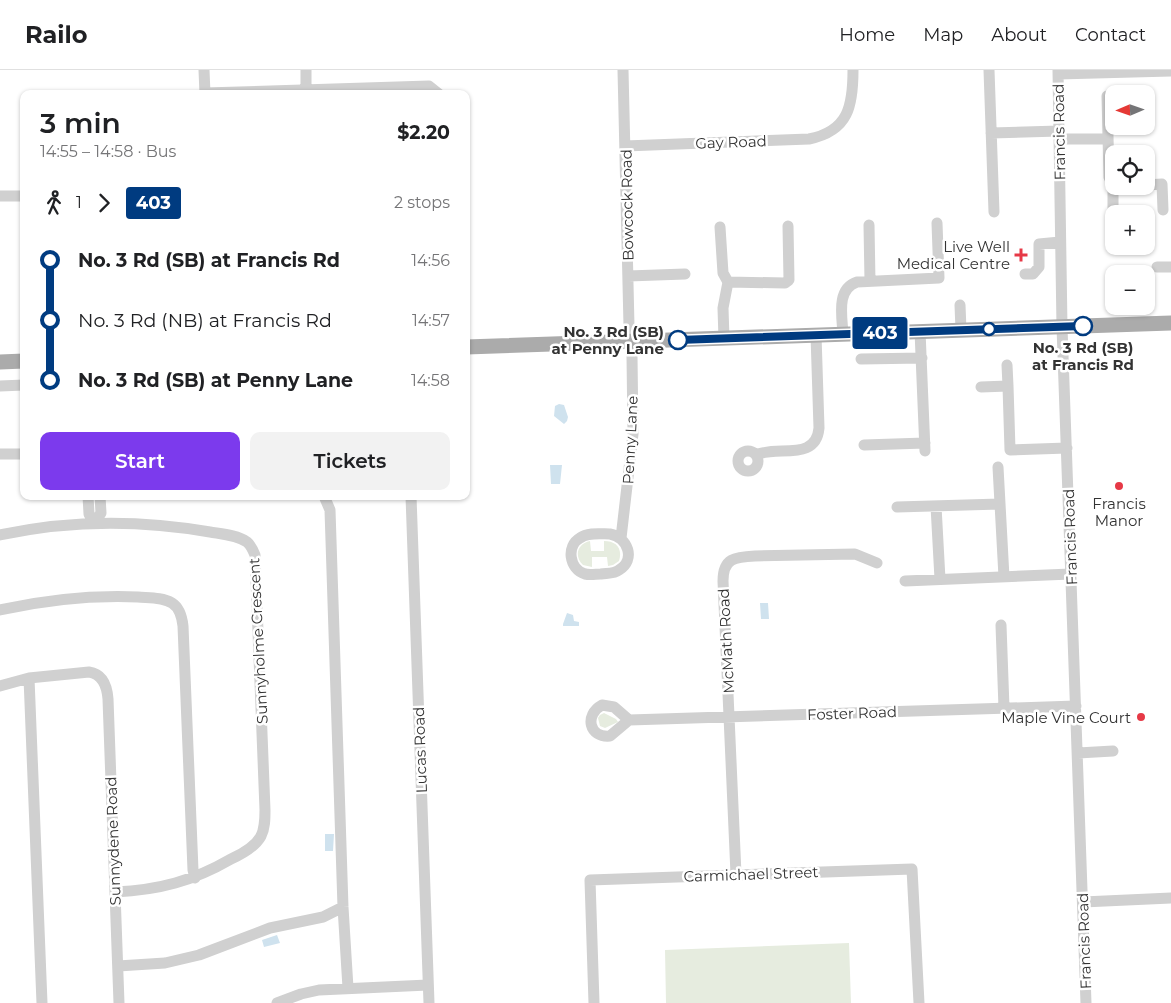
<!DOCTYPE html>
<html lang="en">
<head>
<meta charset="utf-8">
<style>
  :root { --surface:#fff; --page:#f2f2f2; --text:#202124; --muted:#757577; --line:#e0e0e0; --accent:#7c3aed }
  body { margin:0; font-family:Montserrat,sans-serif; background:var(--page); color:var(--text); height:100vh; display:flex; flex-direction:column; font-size:19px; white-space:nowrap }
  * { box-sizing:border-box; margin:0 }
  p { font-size:16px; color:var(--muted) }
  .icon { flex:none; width:28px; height:28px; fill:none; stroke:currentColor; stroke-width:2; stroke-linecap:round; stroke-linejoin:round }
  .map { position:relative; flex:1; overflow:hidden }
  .drawer { position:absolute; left:20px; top:20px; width:450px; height:410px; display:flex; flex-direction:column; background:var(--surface); border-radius:10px; box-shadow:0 1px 4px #0004 }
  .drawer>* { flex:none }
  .badge { padding:0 10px; border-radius:4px; font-size:18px; line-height:32px }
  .needle { width:32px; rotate:268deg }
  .controls { position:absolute; left:1105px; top:15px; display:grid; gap:10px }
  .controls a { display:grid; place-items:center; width:50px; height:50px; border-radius:10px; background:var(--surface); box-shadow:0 1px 4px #0004; font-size:25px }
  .map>.badge { position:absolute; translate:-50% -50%; box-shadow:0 0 0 2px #fff }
  .legs { display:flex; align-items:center; gap:8px; height:55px; padding:0 20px; font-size:16px }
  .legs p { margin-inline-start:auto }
  .headline { display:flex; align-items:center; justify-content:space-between; height:85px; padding:0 20px }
  h1 { font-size:28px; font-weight:600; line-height:38px }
  .cta { display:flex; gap:10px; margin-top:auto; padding:10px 20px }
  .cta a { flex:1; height:58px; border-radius:10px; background:var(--accent); color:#fff; font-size:20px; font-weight:600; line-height:58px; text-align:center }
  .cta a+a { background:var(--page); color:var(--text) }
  ul { padding:0 20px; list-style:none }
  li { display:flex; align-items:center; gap:18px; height:60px; font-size:19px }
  li i { display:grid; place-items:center; width:8px; height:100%; margin:0 6px; background:currentColor }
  li i::after { content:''; width:12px; height:12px; margin:-6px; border:4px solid; border-radius:50%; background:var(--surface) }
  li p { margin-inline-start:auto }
  li:first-child i { background:linear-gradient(#0000 50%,currentColor 0) }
  li:last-child i { background:linear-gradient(currentColor 50%,#0000 0) }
  header { display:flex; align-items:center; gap:30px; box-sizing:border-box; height:70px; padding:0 25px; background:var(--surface); border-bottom:1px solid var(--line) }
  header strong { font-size:24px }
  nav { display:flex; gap:28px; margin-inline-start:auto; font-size:18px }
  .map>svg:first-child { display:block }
  .green { fill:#e6ecdf }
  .water { fill:#cfe2ee }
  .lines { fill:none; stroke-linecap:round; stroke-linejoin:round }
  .minor { stroke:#d0d0d0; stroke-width:11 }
  .major { stroke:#ababab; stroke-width:15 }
  .line-1-casing { stroke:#fff; stroke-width:11 }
  .line-1 { stroke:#003b80; stroke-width:8 }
  .poi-dot { fill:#e63946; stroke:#fff; stroke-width:2 }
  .stop-1-dot { fill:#fff; stroke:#003b80; stroke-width:2.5 }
  .labels { text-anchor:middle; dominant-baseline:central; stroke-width:5; stroke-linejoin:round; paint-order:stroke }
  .street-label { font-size:15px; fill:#333; stroke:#fff }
  .poi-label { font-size:15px; fill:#333; stroke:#fff; text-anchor:end }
  .stop-label { font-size:15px; font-weight:bold; fill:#333; stroke:#fff; text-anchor:end }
</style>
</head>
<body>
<header>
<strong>Railo</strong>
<nav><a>Home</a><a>Map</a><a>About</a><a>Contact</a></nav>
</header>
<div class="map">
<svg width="1171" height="933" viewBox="0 0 1171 933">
  <rect width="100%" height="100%" fill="#fff"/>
  <path class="green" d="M590 471 591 481H604V471C616 471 623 478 619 491L613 495 608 496 607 487H592V497L583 495C574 486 577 474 590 471Z
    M604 643 616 649 618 652 605 658 600 656 598 648 600 645Z
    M849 873 851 933H666L665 880Z"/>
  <path class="water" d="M559 334 564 335 568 347 567 351 564 354 554 346 555 336Z
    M550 395H562L560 414H551Z
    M760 533H768L769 549H761Z
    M567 543 573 545 574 551 579 552V556H563V554Z
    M325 764H334L333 781H325Z
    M277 865 280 873 264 877 262 870Z"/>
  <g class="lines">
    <path class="minor" d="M204 0 205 24
      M306 0V19
      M989 0 994 142
      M1058 0 1062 257 1086 933
      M1058 4 1171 1
      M205 23 429 16 439 24
      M1107 26 1109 107 1113 116V142
      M991 63 1059 61
      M1059 69H1108
      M625 76 809 69C849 61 853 35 853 0
      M1146 115 1162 114 1163 140
      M0 126H24
      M869 155 870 211
      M720 157 723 203 728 212 723 238 724 269
      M1157 197H1171
      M1025 204H1033L1039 197V174L1060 172
      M628 206 685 204
      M728 212 785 213 789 210 788 156
      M960 235 961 260
      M920 261 925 381
      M843 264C842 246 836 219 857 212L939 208 937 153
      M861 289 922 288
      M1007 295 1008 316
      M0 316 24 315
      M981 317 1008 316 1010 380 1067 378
      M864 375 925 373
      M738 391a10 10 0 1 1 20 0a10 10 0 1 1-20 0Z
      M0 384H24
      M756 385C777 375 816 392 819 358L816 265
      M998 397 1004 507
      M88 426 89 444 94 453
      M324 426 330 440 343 837 348 918
      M411 426 429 933
      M936 436 940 509
      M897 437 1000 434
      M94 453 101 443 100 426
      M610 464C628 467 636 490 619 500 614 504 607 503 601 504 596 504 590 505 585 504 569 499 566 476 580 468 588 462 601 464 610 464Z
      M0 465C69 450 141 450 210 462 222 464 237 465 247 472 251 475 253 480 255 485L265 740C265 749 265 758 261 766 255 777 242 784 231 789 193 811 159 820 115 822
      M621 468 633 364 632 286 629 256 623 0
      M905 511 1071 504
      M0 540C45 530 91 525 138 527 148 528 162 527 172 533 180 538 182 547 183 556L193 800 195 808
      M1001 555 1004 638
      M29 608 42 933
      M0 616 29 608 89 602C103 604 107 616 108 629L119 933
      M602 635 614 637 629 650 610 666C589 668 584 645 602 635Z
      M629 650 1076 636
      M1078 683 1113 681
      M736 804 723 511C723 488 735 487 755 486L855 484 877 493
      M1083 832 1171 828
      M118 896 165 893 199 885 270 858 323 847 343 837
      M277 933 301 924 319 920 428 915
      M594 933 590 810 912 799 919 933"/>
    <path class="major" d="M466 277 1171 253
      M0 292 24 291"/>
  </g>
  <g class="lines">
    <defs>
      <path id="line-1" d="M678 270 1083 256"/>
    </defs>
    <use href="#line-1" class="line-1-casing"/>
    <use href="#line-1" class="line-1"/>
  </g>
  <g class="poi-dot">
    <path d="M1018.5 177.5h5v5h5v5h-5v5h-5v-5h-5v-5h5z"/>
    <circle cx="1119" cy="416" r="5"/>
    <circle cx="1141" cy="647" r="5"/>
  </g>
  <g class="stop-1-dot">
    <circle cx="1083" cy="256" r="9"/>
    <circle cx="989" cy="259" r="6"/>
    <circle cx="678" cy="270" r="9"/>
  </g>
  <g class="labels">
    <g class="street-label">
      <text transform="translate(1059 62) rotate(-91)">Francis Road</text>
      <text transform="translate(731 72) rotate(-2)">Gay Road</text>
      <text transform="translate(627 135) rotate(-91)">Bowcock Road</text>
      <text transform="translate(630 370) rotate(-87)">Penny Lane</text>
      <text transform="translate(1070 467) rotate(-92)">Francis Road</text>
      <text transform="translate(258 571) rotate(-93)">Sunnyholme Crescent</text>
      <text transform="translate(726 571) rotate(-93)">McMath Road</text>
      <text transform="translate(852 643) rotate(-2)">Foster Road</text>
      <text transform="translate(420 680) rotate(-92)">Lucas Road</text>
      <text transform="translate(113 771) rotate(-92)">Sunnydene Road</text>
      <text transform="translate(751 804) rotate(-2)">Carmichael Street</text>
      <text transform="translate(1084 871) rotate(-92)">Francis Road</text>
    </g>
    <g class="poi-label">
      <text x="1010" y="176">Live Well<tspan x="1010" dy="17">Medical Centre</tspan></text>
      <text x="1119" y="433" text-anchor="middle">Francis<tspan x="1119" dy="17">Manor</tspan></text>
      <text x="1131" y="647">Maple Vine Court</text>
    </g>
    <g class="stop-label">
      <text x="664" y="261">No. 3 Rd (SB)<tspan x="664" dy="17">at Penny Lane</tspan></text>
      <text x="1083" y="277" text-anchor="middle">No. 3 Rd (SB)<tspan x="1083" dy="17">at Francis Rd</tspan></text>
    </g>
  </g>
</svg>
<div class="controls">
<a><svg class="needle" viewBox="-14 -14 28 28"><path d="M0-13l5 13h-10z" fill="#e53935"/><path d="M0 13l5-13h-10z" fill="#757577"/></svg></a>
<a><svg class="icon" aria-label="locate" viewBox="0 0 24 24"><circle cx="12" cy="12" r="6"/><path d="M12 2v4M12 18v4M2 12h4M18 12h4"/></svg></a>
<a>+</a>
<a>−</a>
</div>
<b class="badge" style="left:880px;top:263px;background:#003b80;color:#fff">403</b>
<section class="drawer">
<div class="headline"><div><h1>3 min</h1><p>14:55 – 14:58 · Bus</p></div><b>$2.20</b></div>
<div class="legs"><svg class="icon" aria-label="walk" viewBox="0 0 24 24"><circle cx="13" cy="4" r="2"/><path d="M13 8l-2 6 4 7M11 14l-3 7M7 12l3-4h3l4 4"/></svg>1<svg class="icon" aria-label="forward" viewBox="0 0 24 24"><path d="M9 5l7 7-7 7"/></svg><b class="badge" style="background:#003b80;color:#fff">403</b><p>2 stops</p></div>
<ul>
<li><i style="color:#003b80"></i><b>No. 3 Rd (SB) at Francis Rd</b><p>14:56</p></li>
<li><i style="color:#003b80"></i><span>No. 3 Rd (NB) at Francis Rd</span><p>14:57</p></li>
<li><i style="color:#003b80"></i><b>No. 3 Rd (SB) at Penny Lane</b><p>14:58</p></li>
</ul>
<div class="cta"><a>Start</a><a>Tickets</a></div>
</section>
</div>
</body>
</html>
